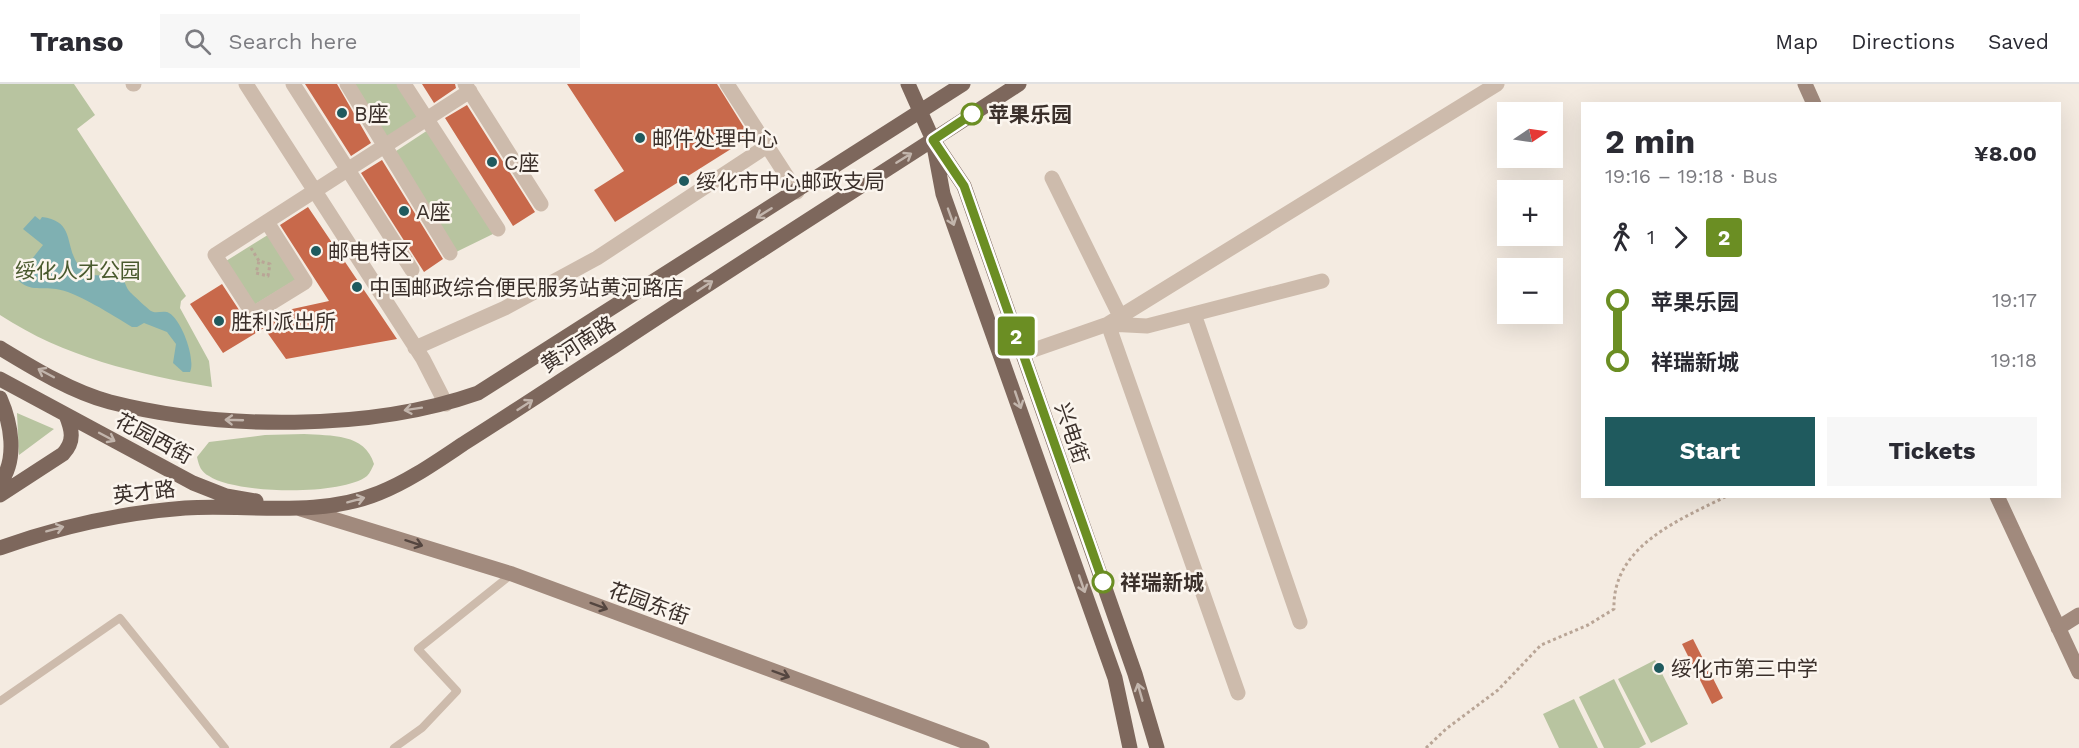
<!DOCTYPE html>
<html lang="en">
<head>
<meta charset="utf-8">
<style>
  :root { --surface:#fff; --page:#f7f7f7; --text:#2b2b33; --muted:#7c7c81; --line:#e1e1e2; --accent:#1f5a5e }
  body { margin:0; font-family:"Work Sans","Noto Sans SC",sans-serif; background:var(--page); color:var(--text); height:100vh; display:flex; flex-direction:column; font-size:22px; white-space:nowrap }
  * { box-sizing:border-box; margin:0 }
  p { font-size:20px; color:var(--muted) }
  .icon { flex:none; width:33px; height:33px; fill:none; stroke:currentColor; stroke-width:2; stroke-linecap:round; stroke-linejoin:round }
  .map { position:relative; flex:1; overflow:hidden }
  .details { position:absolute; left:1581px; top:18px; width:480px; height:396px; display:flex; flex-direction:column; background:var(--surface); border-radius:0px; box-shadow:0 6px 24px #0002 }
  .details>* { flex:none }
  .badge { padding:0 12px; border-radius:4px; font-size:21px; line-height:39px }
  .needle { width:39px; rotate:77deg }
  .fabs { position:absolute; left:1497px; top:18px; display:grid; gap:12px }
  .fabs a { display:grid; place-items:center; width:66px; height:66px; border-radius:0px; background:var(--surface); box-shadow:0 6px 24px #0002; font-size:30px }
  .map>.badge { position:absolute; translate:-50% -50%; box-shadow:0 0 0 3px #fff }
  .legs { display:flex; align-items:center; gap:9px; height:66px; padding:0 24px; font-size:20px }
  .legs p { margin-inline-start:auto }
  .summary { display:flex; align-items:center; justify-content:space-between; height:102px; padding:0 24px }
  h1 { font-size:33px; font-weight:700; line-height:45px }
  .cta { display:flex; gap:12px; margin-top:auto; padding:12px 24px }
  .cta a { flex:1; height:69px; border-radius:0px; background:var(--accent); color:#fff; font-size:24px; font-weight:700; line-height:69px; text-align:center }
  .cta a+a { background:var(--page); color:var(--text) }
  ul { padding:0 24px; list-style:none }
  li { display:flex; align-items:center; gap:21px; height:60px; font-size:22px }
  li i { display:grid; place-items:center; width:9px; height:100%; margin:0 8px; background:currentColor }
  li i::after { content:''; width:15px; height:15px; margin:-8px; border:4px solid; border-radius:50%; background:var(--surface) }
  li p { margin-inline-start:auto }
  li:first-child i { background:linear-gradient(#0000 50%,currentColor 0) }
  li:last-child i { background:linear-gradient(currentColor 50%,#0000 0) }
  header { display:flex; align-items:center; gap:36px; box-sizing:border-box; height:84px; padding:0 30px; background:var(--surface); border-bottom:2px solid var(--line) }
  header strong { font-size:28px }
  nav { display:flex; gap:33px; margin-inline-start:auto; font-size:21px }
  .search { width:420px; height:54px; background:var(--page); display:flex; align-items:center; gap:15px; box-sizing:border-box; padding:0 21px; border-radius:0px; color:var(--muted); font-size:22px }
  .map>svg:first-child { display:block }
  .green { fill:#b8c4a0 }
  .water { fill:#7fb0b2 }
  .building { fill:#c8694b }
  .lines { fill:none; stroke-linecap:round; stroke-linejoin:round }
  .path { stroke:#b9a596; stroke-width:3; stroke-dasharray:3 3; stroke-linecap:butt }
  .lane { stroke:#cdbbac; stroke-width:8 }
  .street { stroke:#cdbbac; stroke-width:15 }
  .secondary { stroke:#a18a7d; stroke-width:15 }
  .primary { stroke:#7d675c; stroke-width:15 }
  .oneway { stroke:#c2b5ac }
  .oneway2 { stroke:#544640 }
  .line-1-casing { stroke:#fff; stroke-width:14 }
  .line-1 { stroke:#6b8e23; stroke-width:9 }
  .poi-dot { fill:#1f5a5e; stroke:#fbf5ee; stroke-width:2 }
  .stop-1-dot { fill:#fff; stroke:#6b8e23; stroke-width:3 }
  .labels { text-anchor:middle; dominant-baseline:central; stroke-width:5; stroke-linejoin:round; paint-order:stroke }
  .poi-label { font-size:21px; fill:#3b302b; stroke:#fbf5ee; text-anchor:start }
  .stop-label { font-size:21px; font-weight:bold; fill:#3b302b; stroke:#fbf5ee; text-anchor:start }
  .park-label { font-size:21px; fill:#4a5a2e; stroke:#fbf5ee }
  .street-label { font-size:21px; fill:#3b302b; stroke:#fbf5ee }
</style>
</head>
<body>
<header>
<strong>Transo</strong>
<div class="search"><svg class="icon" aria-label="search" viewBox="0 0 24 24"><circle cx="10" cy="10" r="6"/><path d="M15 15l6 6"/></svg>Search here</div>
<nav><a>Map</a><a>Directions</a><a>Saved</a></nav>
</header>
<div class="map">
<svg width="2079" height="664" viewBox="0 0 2079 664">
  <rect width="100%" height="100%" fill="#f4ebe1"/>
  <path class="green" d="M0 0H74L95 31 77 45 186 212 181 217 180 224 209 277 212 303C137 290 64 273 0 231Z
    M350 0H399L419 32 384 55Z
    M428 46 495 149 452 170 390 71Z
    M271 149 300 193 254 221 226 177Z
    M17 329 54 345 19 371Z
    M304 350C331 352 365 349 374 380 372 384 370 389 367 392 342 412 235 410 209 392 201 388 199 382 197 373L209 358 265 351Z
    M1655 576 1688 640 1651 659 1618 595Z
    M1614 595 1646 660 1639 664H1604L1579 613Z
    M1574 615 1598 664H1559L1543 630Z"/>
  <path class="water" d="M35 132 40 136 42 133C81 138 59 169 88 191L120 192C126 197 125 203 130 208 133 211 148 225 151 227 156 230 164 226 169 229 182 236 196 276 190 288H183L173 279 176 260 167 248 144 239 137 243H132C114 232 75 207 56 205 42 203 26 208 17 194L43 161 23 145Z"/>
  <path class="building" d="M305 0H337L371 59 351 72Z
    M422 0H455L456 4 434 19Z
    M567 0H717L750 53 615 138 594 106 624 87Z
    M467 21 535 128 513 142 445 34Z
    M382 76 443 175 424 188 361 89Z
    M308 123 397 255 286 275 264 244 223 269 190 220 222 200 245 235 253 240 274 229 329 217 280 141Z
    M1693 555 1723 614 1712 620 1682 560Z"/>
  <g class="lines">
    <path class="path" d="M251 164 259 177 270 180 268 192 256 189 259 177
      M1426 664 1446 645 1498 606 1541 561 1588 541 1614 525C1612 462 1679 436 1727 412"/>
    <path class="lane" d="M0 617 120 534 225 664
      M394 664 422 644 457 607 418 565 512 490"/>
    <path class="street" d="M133 0H134
      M246 0 423 275 446 320
      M293 0 412 186
      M347 0 450 169
      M404 0 498 145
      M465 0 541 120
      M727 0 797 108
      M1052 94 1120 232
      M267 138 305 198 253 230 215 171C300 116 385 62 470 7
      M1194 230 1300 538
      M415 264 505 224 597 174 767 62
      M1022 270 1108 240 1497 0
      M1238 609 1108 240 1147 242 1322 197"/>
    <path class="secondary" d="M1805 0 1814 20
      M1997 412 2079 588
      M301 425 512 490 982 664
      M2058 544 2079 531"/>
    <path class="primary" d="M908 0 933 56 964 102 1135 590 1157 664
      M934 62 943 110 1115 594 1130 664
      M0 264C33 284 72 308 110 318 220 346 370 347 478 309L963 0
      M0 295 193 399 226 412 256 417
      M0 314C11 339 18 375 0 399
      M0 411 63 370C75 357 72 346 66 331
      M0 464C61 442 120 429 185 424 248 420 318 434 379 409 409 397 436 378 463 360 514 328 563 295 613 263 747 174 884 88 1019 0"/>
  </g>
  <defs><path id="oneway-shaft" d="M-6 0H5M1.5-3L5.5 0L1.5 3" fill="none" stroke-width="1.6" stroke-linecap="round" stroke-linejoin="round" transform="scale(1.5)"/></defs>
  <g class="oneway">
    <use href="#oneway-shaft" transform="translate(904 74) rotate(-32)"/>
    <use href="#oneway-shaft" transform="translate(764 129) rotate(148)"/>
    <use href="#oneway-shaft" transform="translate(951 133) rotate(70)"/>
    <use href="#oneway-shaft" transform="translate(705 202) rotate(-33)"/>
    <use href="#oneway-shaft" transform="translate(46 289) rotate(-152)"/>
    <use href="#oneway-shaft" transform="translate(1018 316) rotate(71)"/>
    <use href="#oneway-shaft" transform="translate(525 321) rotate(-33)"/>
    <use href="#oneway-shaft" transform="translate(413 325) rotate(171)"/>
    <use href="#oneway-shaft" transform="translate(234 336) rotate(-178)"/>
    <use href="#oneway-shaft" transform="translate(107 353) rotate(28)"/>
    <use href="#oneway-shaft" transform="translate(356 416) rotate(-15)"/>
    <use href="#oneway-shaft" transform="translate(55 445) rotate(-15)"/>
    <use href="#oneway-shaft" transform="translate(1082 500) rotate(71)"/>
    <use href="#oneway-shaft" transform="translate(1140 608) rotate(-106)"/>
  </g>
  <g class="oneway2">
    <use href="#oneway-shaft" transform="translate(414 459) rotate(18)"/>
    <use href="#oneway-shaft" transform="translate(599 522) rotate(20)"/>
    <use href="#oneway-shaft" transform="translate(781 590) rotate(20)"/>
  </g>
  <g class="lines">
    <defs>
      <path id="line-1" d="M972 30 933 56 964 102 1103 498"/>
    </defs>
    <use href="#line-1" class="line-1-casing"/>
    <use href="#line-1" class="line-1"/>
  </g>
  <g class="poi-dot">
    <circle cx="342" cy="29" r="6"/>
    <circle cx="640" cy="54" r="6"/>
    <circle cx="492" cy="78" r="6"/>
    <circle cx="684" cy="97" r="6"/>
    <circle cx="404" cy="127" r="6"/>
    <circle cx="316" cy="167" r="6"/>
    <circle cx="357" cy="203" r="6"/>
    <circle cx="219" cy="237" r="6"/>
    <circle cx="1659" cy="584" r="6"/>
  </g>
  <g class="stop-1-dot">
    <circle cx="972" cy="30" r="10"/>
    <circle cx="1103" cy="498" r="10"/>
  </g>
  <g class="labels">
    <g class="poi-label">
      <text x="354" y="29">B座</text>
      <text x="652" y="54">邮件处理中心</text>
      <text x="504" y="78">C座</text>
      <text x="696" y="97">绥化市中心邮政支局</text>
      <text x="416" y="127">A座</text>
      <text x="328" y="167">邮电特区</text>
      <text x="369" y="203">中国邮政综合便民服务站黄河路店</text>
      <text x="231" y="237">胜利派出所</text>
      <text x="1671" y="584">绥化市第三中学</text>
    </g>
    <g class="stop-label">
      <text x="988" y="30">苹果乐园</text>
      <text x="1120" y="498">祥瑞新城</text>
    </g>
    <g class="park-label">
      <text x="78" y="186">绥化人才公园</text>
    </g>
    <g class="street-label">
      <text transform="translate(578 260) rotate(-33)">黄河南路</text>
      <text transform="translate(1072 349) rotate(71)">兴电街</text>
      <text transform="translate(154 354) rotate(28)">花园西街</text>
      <text transform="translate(144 408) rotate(-7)">英才路</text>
      <text transform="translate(649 519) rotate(20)">花园东街</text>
    </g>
  </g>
</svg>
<div class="fabs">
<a><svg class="needle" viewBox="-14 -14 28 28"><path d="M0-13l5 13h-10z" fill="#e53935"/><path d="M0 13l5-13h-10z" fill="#7c7c81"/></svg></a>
<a>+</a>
<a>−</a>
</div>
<b class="badge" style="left:1016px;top:252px;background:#6b8e23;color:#fff">2</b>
<section class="details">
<div class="summary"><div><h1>2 min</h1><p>19:16 – 19:18 · Bus</p></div><b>¥8.00</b></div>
<div class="legs"><svg class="icon" aria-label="walk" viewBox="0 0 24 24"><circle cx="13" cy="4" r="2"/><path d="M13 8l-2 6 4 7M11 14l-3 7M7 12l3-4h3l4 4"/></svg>1<svg class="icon" aria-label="forward" viewBox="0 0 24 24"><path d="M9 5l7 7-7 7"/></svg><b class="badge" style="background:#6b8e23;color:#fff">2</b></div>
<ul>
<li><i style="color:#6b8e23"></i><b>苹果乐园</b><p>19:17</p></li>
<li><i style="color:#6b8e23"></i><b>祥瑞新城</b><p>19:18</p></li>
</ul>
<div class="cta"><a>Start</a><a>Tickets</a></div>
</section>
</div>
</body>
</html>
